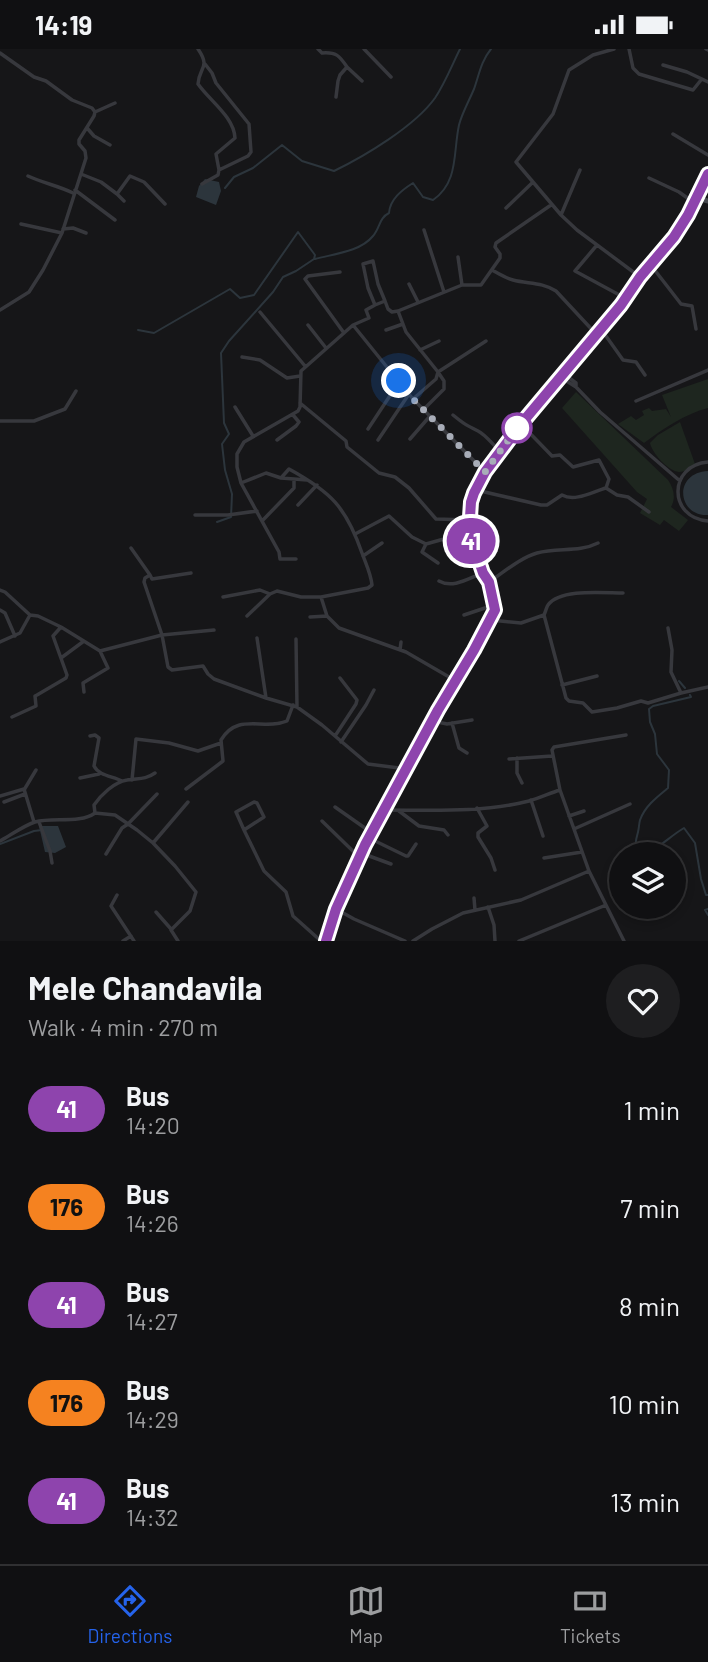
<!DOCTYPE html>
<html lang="en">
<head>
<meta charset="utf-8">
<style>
  :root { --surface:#101012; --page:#1e1e20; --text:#f1f3f6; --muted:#9c9d9f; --line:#303032; --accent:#2563eb }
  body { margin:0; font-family:Barlow,sans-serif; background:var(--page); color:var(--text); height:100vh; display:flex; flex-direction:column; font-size:26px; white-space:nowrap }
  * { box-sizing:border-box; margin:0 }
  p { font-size:23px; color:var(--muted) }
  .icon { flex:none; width:38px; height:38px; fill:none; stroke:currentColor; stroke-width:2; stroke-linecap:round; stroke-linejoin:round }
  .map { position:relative; height:892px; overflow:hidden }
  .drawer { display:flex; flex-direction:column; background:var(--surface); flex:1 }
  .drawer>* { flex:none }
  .badge { padding:0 14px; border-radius:23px; font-size:24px; line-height:46px }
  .buttons { position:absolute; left:609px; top:793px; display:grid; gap:14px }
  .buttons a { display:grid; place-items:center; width:77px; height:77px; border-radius:50%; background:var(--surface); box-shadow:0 4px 10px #0003,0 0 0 2px var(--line); font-size:35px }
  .you { position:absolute; width:35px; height:35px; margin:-18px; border:5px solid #fff; border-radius:50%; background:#1a73e8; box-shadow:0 0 0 10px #1a73e833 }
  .map>.badge { position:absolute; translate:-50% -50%; box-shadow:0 0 0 4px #fff }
  .round { display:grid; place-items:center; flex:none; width:74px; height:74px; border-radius:37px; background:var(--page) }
  .overview { display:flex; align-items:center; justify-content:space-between; height:119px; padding:0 28px }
  h1 { font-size:33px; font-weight:700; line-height:52px }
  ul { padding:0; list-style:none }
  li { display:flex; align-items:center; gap:21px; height:98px; padding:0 28px }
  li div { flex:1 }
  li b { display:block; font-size:26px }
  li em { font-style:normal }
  li .badge { min-width:77px; font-weight:700; text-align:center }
  .status { display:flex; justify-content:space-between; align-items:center; height:49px; padding:0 35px; background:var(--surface); direction:ltr }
  .status svg { height:19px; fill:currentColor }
  .tab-bar { display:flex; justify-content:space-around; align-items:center; height:98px; border-top:2px solid var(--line); background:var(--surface); font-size:19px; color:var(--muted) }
  .tab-bar a { display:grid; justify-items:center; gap:4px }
  .tab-bar .on { color:var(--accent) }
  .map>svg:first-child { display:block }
  .green { fill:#1e261f }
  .water { fill:#2c353c }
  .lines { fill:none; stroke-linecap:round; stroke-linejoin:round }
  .stream { stroke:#2c353c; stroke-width:2 }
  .street { stroke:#37383d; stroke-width:3.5 }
  .secondary { stroke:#45474d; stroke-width:5 }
  .primary { stroke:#53555c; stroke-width:5 }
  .line-casing { stroke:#fff; stroke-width:16 }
  .line { stroke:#8e44ad; stroke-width:10 }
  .walk { stroke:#a8adb8; stroke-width:7; stroke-dasharray:0 12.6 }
  .stop-dot { fill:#fff; stroke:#8e44ad; stroke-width:3.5 }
</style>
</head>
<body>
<div class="status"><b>14:19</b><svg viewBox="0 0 49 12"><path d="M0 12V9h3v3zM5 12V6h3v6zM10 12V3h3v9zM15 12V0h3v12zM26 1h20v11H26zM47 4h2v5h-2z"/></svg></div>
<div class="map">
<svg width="708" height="892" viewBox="0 0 708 892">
  <rect width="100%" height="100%" fill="#161618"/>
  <path class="green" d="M708 330V359C685 365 664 379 644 394L618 375 631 367 636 371 644 366 642 362 649 359 652 362 666 360 671 368 662 346Z
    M576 343 668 431C674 440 676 449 671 458L688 471 679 482 664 471 660 476 640 464 647 450 637 443 562 359Z
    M680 373 695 415C690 419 685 423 679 423 668 422 652 404 650 394L658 386Z"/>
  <path class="water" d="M205 130 219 133 221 142 216 156 196 148 199 137Z
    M708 422V466C678 468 672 424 708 422Z
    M39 777H58L66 798 55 804 45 803Z"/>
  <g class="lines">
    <path class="stream" d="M225 139 234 128 253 119 282 96 302 112 334 122C365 107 415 77 435 49 445 34 452 16 460 0
      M315 210C333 205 360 203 373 187 380 179 379 169 389 164 390 150 402 141 413 134L423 148 433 151C459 133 453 103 459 76 462 64 469 52 474 40 479 26 481 12 491 0
      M138 281 154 284 230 240 240 249 254 246 298 183 315 206 314 210 296 222 283 228 273 243 229 292 221 304 224 374 229 385 222 395 225 421 232 445 231 468 217 473
      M679 632 685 639
      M0 795 34 782 42 781
      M643 805 637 800C635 792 636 791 638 783 639 779 639 775 640 771 645 757 657 748 668 739L669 721 657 705 655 685 650 673 649 660 653 657 691 648 690 646
      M645 805C660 799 670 787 684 779L695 794 701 830 706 846H708
      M708 860 705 861 708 866"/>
    <path class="street" d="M198 0C211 19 199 18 198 35 210 52 234 68 235 89L216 105 219 121 218 126 202 135
      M318 0 322 4C336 3 339 6 347 18L340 26 338 32 336 48
      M364 0 391 28
      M614 0 593 6 569 21 553 65 516 113 561 166 577 181 640 228
      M629 0 633 19 639 25 693 41 701 31
      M706 0 708 1
      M0 4 34 28 46 32 72 51 92 59 95 63 94 67 79 91V95L85 102 86 109 62 184 43 221 29 243 0 261
      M205 15 212 24 216 34 249 75 251 103 248 107 219 121
      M663 16 687 23 708 33
      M347 18 362 32
      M95 63 115 54
      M87 79 94 87 110 96
      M673 85 708 106
      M81 125 101 133 117 145 130 127 144 133 165 155
      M28 127C43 134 59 137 73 144
      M649 129 679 143 693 153
      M75 141 115 171
      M117 145 124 152
      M506 159 532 134
      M561 166 580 121
      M21 175 62 184
      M63 180 73 179 86 184
      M424 181 444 243
      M597 196 575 222 625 249
      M458 208 462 236
      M650 215 681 255 692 257 696 280
      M492 221C499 225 505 229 513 231 528 235 542 233 556 242L596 285
      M340 223 308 227 305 230 344 284
      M409 235 418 253
      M385 252 378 235 373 212 363 215 368 239 375 256 385 252 388 260 392 263 398 262
      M260 263 305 317
      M308 276 326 299
      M353 276 399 333
      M601 280 623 311 636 313 645 326
      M386 281 403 275
      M486 292 438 323 406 283 398 262 462 236H481L500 209V205L495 198 496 194 551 156
      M420 301 439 292
      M242 308 260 311 287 329 300 327
      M564 325 576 334V338L600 363 680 432
      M560 328 576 338
      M413 350 436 330 438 323 444 332V340L424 360
      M636 352 708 321
      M300 354 346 392 347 398 379 424 395 428 409 439 436 470 469 471
      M235 358 253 387
      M453 366C464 375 466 376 478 382 486 386 493 396 500 402
      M0 372H34L65 360 76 342
      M368 380 399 333 413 350 485 423
      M410 390 430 367
      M277 391 296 377 299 373 293 366
      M378 391 409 345
      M708 413C668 416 668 469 708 472
      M281 429 307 431
      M241 434 266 424 281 429 289 420C331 443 346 458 362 504 366 515 371 525 372 536L368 539 321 548
      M606 439 617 446 628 448 649 463
      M476 441 541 456H547L562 446C575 453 592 443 606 439L609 430 599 411 573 418 560 406 552 407 521 375
      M298 456 317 436
      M195 466H228L257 462
      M263 471 294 439V430
      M355 485 389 467 412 488 426 495 469 483
      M426 495 422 503 438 514
      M131 499 150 526 145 529 144 533 162 586 214 581
      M363 507 382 494
      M296 510H280L279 503 241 434 237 418V405L244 393 298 362 300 358 301 322 353 276 369 269 366 261 375 256
      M150 526 152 530 191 524
      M439 532C453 540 469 529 483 524
      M489 533C504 523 520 509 537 504 558 498 578 504 598 494
      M0 541 5 543 30 566 38 567 61 578 100 602 162 586 168 618 172 621 203 617 208 625 214 630 266 649 297 658 322 676 368 715 407 720
      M223 548 260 541 270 545 277 542 301 548H321L327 567 339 579 406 603 456 632
      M0 561 5 564 15 587
      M464 566 494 556
      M544 566C545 564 547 557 548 556 560 539 605 544 623 544
      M247 567 270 545
      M310 568 327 567
      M491 571 521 574 544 566 566 649 569 652 583 654 592 663 617 659 641 652 648 654 681 644 708 638
      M668 579 672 601 671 623 681 644
      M257 589 266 649
      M296 590 297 658
      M0 593 20 584 30 566
      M400 601 401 593
      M61 609 84 592
      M562 636 597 627
      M84 643 83 634 108 619 100 602
      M12 668 36 657 35 647 37 646 66 629 67 626 53 587 61 578
      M433 672 447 675 472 671
      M452 674 459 699 467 704
      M90 687 95 686 99 689 94 717C99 727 113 727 122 732
      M335 687 356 655 357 651 340 629
      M341 693 366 656 374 641
      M517 709V724L522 734
      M509 710 552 707
      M80 729 99 725
      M132 731 136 690 169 694 198 702 221 694
      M186 740 223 712 221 691C238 663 263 682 287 672L293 656
      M24 741 36 721
      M0 747 24 740 34 773
      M531 751 543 787
      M4 753 25 745
      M335 758 372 784
      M477 759 487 777 478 784V788L491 809 495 821
      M383 761C431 761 482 764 529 752 540 749 550 744 560 741
      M399 762 419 777 444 781 448 786
      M95 764 94 756C101 746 114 733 127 731 138 729 145 731 155 724
      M569 767 584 762
      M322 772 359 808
      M39 773 50 802 52 814
      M574 780 630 755
      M244 781 236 763 254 753 257 754 264 768 244 781 264 822 286 843 293 867 321 892
      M369 789 406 807H408L416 795
      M0 792C11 786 23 777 35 773 53 768 80 775 95 764L115 766 137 781 153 794 175 817 196 843 190 862 171 881 178 892
      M153 794 188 753
      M361 804 391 815
      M106 805 122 779 128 775 157 745
      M544 809 582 803
      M117 846 111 857 134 892
      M474 849 475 861
      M488 858 494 876 495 892
      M336 860 354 870 405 892
      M156 863 171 880
      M123 892 131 887
      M413 892 432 880 463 864 521 851 589 822
      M519 892 606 856
      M624 892 589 822 560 741 552 701 554 698 626 686"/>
    <path class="secondary" d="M697 149 708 152"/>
    <path class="primary" d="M325 892 336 860 365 796 438 661 474 601 495 561 489 533 483 524 469 483 471 453 474 445 485 423 521 375 621 256 640 228 674 188 688 166 708 125"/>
  </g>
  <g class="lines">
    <defs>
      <path id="line" d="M326 892 336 860 365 796 438 661 474 601 495 561 489 533 483 524 469 483 471 453 474 444 485 423 521 375 621 256 640 228 674 188 688 166 708 125"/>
    </defs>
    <use href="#line" class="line-casing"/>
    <use href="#line" class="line"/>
    <path class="walk" d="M399 332 413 350 485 423 517 379"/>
  </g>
  <circle class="stop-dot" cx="517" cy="379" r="14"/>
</svg>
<div class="buttons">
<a><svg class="icon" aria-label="layers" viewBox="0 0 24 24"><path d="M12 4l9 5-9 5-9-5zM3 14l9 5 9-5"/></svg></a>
</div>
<div class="you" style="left:399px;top:332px"></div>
<b class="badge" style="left:471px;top:492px;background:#8e44ad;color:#fff">41</b>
</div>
<section class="drawer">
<div class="overview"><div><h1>Mele Chandavila</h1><p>Walk · 4 min · 270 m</p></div><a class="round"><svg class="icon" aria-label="heart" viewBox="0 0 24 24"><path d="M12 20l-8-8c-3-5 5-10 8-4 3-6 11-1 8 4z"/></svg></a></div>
<ul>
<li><span class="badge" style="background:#8e44ad;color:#fff">41</span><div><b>Bus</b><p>14:20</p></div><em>1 min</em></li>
<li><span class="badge" style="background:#f58220;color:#111">176</span><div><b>Bus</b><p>14:26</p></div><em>7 min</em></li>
<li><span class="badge" style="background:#8e44ad;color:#fff">41</span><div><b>Bus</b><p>14:27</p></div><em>8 min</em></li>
<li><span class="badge" style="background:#f58220;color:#111">176</span><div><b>Bus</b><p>14:29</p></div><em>10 min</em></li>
<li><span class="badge" style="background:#8e44ad;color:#fff">41</span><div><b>Bus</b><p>14:32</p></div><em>13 min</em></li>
</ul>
</section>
<nav class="tab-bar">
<a class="on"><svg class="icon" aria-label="directions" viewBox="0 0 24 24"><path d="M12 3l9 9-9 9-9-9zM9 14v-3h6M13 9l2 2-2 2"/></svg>Directions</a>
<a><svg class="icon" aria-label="map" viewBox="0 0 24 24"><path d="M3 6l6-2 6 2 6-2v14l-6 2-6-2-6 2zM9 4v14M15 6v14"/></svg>Map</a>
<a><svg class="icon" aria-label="tickets" viewBox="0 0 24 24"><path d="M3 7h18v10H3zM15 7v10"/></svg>Tickets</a>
</nav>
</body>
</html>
